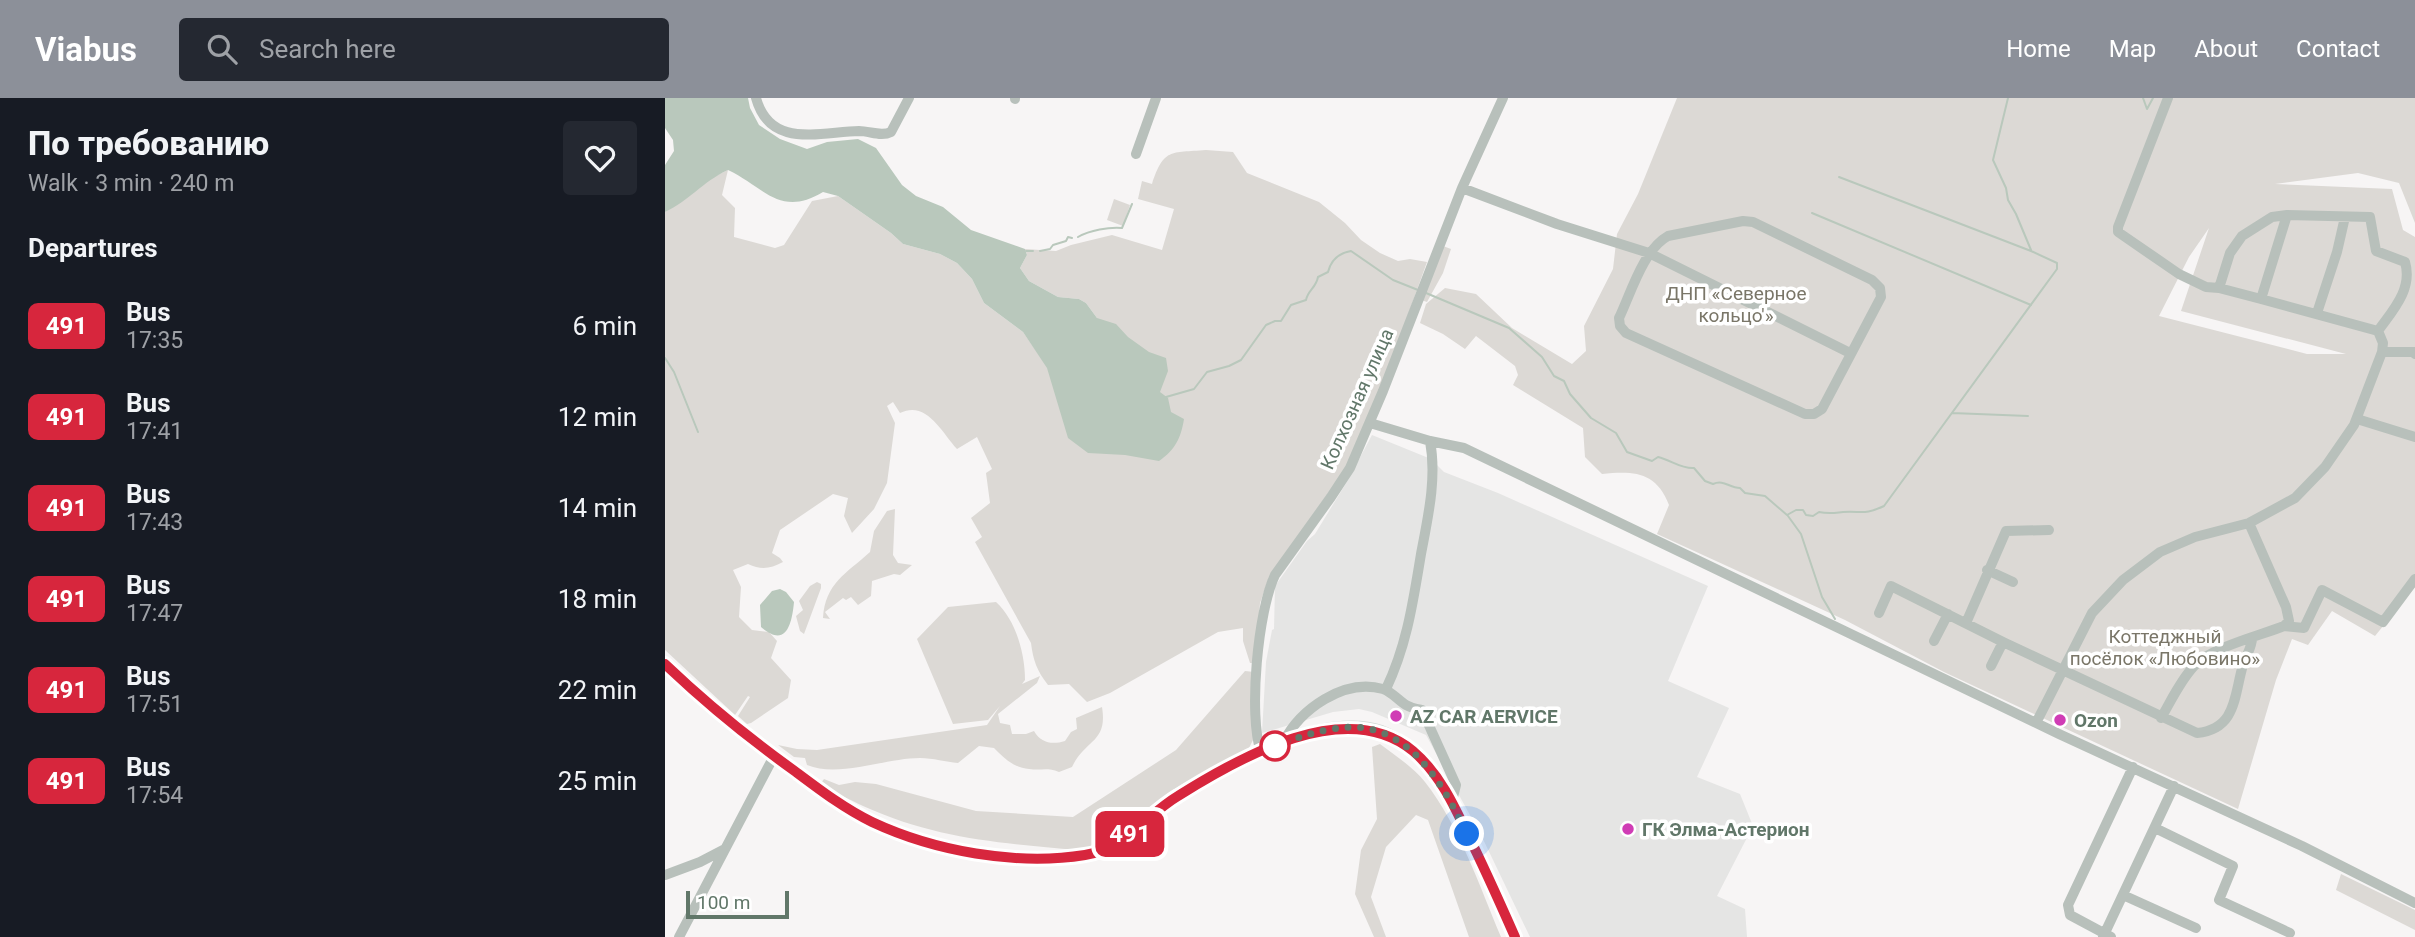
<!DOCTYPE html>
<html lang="en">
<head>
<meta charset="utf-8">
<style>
  :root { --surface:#171b24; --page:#242831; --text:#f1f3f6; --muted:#9ea1a6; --accent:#8c9099 }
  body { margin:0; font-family:Roboto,sans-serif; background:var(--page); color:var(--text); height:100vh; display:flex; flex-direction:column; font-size:26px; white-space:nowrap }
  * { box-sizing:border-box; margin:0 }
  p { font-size:23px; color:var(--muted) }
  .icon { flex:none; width:38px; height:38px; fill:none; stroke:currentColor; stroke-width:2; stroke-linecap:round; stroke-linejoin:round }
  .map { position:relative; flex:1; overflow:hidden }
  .sheet { display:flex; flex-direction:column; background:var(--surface); width:665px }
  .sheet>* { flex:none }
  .badge { padding:0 14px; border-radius:10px; font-size:24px; line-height:46px }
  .scale { position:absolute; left:21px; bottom:18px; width:103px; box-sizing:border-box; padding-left:7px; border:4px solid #617769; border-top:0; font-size:19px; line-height:24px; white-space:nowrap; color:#617769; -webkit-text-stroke:5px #fff; paint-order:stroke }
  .you { position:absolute; width:35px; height:35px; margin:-18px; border:5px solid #fff; border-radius:50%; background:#1a73e8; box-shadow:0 0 0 10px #1a73e833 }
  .map>.badge { position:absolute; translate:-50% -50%; box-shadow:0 0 0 4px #fff }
  h2 { padding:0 28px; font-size:26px; line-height:63px }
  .round { display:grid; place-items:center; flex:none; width:74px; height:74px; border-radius:7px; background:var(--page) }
  .head { display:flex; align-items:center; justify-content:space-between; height:119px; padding:0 28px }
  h1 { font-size:33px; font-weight:800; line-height:52px }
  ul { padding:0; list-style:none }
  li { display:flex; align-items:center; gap:21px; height:91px; padding:0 28px }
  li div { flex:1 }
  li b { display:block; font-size:26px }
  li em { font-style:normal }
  li .badge { min-width:77px; font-weight:700; text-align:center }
  header { display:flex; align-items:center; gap:42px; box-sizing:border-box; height:98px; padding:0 35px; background:var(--accent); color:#fff }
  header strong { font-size:33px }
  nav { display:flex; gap:38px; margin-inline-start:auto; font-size:24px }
  .search { width:490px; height:63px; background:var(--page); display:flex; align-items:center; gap:18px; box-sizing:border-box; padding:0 24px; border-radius:7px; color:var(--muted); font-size:26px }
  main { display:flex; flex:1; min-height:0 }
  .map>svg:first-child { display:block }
  .built { fill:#e5e5e4 }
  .green { fill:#dcd9d5; fill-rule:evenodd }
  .water { fill:#b9c8bc }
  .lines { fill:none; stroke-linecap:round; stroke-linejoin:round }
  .stream { stroke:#b9c8bc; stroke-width:2 }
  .minor { stroke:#b8c0bb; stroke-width:10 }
  .major { stroke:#d2d9d5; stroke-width:14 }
  .line-casing { stroke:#fff; stroke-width:16 }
  .line { stroke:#d7263d; stroke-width:10 }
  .walk { stroke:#617769; stroke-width:7; stroke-dasharray:0 12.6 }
  .poi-dot { fill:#d03cb5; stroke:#fff; stroke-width:2.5 }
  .stop-dot { fill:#fff; stroke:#d7263d; stroke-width:3.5 }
  .labels { text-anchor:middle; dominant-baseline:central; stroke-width:7; stroke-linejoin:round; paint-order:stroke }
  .park-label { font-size:19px; fill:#7a7668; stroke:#fff }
  .street-label { font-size:19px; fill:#617769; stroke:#fff }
  .poi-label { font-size:19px; font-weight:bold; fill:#617769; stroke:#fff; text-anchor:start }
</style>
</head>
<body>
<header>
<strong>Viabus</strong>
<div class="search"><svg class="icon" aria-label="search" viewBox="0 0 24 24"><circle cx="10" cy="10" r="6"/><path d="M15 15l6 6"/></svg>Search here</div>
<nav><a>Home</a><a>Map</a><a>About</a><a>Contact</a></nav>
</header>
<main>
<section class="sheet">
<div class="head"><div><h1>По требованию</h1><p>Walk · 3 min · 240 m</p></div><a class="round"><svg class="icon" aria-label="heart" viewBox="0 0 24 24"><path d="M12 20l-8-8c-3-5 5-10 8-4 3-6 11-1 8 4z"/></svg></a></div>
<h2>Departures</h2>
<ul>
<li><span class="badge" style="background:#d7263d;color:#fff">491</span><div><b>Bus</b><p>17:35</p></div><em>6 min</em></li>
<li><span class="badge" style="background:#d7263d;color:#fff">491</span><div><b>Bus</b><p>17:41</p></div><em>12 min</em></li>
<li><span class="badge" style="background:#d7263d;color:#fff">491</span><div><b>Bus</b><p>17:43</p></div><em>14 min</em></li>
<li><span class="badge" style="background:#d7263d;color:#fff">491</span><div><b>Bus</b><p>17:47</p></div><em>18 min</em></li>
<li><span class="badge" style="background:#d7263d;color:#fff">491</span><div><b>Bus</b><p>17:51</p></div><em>22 min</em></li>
<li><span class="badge" style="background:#d7263d;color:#fff">491</span><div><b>Bus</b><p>17:54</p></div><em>25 min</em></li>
</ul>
</section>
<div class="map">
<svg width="1750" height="839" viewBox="0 0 1750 839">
  <rect width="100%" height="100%" fill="#f7f5f5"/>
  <path class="built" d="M707 337 766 361 779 374 833 395 1043 488 1003 583 1064 610 1032 679 1075 696 1088 728 1052 798 1080 811 1082 839H865L817 739 761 637 707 614 694 611 668 614 597 635 601 564 607 532 609 531 610 488 642 443 650 436 683 382Z"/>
  <path class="green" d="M1012 0H1750V125L1734 85 1693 75 1610 86 1727 91 1738 132 1750 139V489L1710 538 1667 513 1643 547 1627 541 1611 582 1573 711 1279 574 1180 522 992 436 1004 407C991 373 968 373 937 376L920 359 918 330 848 287 853 277 850 268 811 238 800 251 778 236 755 225 761 206 780 190 811 196 847 230 907 266 921 253 919 228 948 171 952 136 973 96ZM1544 130 1516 213 1681 256H1642L1494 218 1524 159Z
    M541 52 568 54 582 75 654 104 680 125 696 142 715 155 733 163 745 161 762 164 713 300 683 367 604 479 595 505 590 565H585L578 543V530L553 534 445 595 422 604 404 586 383 587C372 573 368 562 366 545L310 444 317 439 306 420 325 405 321 375 327 371 312 339 292 351C276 333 261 302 235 315L228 304 222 308 230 325 222 385 209 411 187 435 179 418 183 400 168 396 115 432 107 455 115 460 118 464C105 471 96 472 83 466L68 472 76 489 74 519 87 532 104 534 112 543 106 560 126 582 123 600 86 625 82 626 73 618 85 599 83 598 70 617 0 552V114L44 81 63 72 57 97 70 110 69 139 110 150 119 147 147 103 173 98 226 135 238 146 275 156 292 165 307 181 319 205 358 234 383 270 432 220 421 205 414 201 393 199 364 183 355 170 362 157 360 151 391 153 406 147 447 137 497 152 509 111 473 101 477 83 487 86C499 50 505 55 541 52Z
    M449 101 465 107 458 128 442 122Z
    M778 148 786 151 778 175 762 204 756 202Z
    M230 411 228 457 233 465 247 467 235 477 229 476 207 483 206 498 193 507 186 499 181 502 178 500 160 514 165 521 158 520C160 485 182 475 205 454L209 433 222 413Z
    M152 484 156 486V490L139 536 135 533 131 518 138 512 134 503 145 488Z
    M331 504C351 522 360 556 360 582L357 586 375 578 372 585 333 616 335 625 345 627 347 636H361L369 633C376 645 387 647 400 643L406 634 412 631 411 620 437 609C443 645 420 641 407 669L394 674C381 669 377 673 364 671 349 670 339 660 329 650L314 648 293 665C281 664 268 660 255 660 221 660 174 680 142 667L140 660 129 659 113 647 132 651 152 652 322 627 335 608 323 622 288 626 252 541 283 509Z
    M580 573 589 574 588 642 583 652C559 665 532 676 510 691 474 716 459 743 413 752 335 745 271 741 198 708 184 701 169 695 156 685L159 681 174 687 190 684 211 686 311 713 408 719 511 652Z
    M715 646C731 658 748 669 760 684 795 729 814 787 836 839H804L763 722 751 717 721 749 706 799 721 839H709L690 796 696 752 712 721 707 649Z
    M1676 776 1750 812V832L1671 792Z"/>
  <path class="water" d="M0 0H83L85 10 94 27 115 41 142 51 162 44 193 41 211 50 237 87 251 98 278 109 306 132 360 151 362 157 355 170 364 183 393 199 414 201 421 205 432 220 451 226 463 239 484 254 501 260 503 273 495 294 503 300 506 314 519 321C516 340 510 352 494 363L460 357 423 355 403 340 382 270 358 234 319 205 307 181 292 165 275 156 238 146 226 135 173 98 158 94C115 120 99 89 63 72 37 84 24 103 0 114V67L9 53 8 42 0 30Z
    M115 491 121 494 129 504C127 526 121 551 96 529L95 507 107 493Z"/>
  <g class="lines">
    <path class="stream" d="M1343 0 1328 62 1341 90 1343 102 1351 116 1366 152
      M1478 0 1482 11 1488 0
      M1147 115 1366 207
      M413 139C425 132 444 129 457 130L467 106
      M361 153H368
      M375 153 385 151 388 147 401 143 403 139 407 140
      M761 195 844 230 877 259 889 278 899 283 905 296 926 320 951 335 962 354 987 363 993 359C1006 362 1016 371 1029 370L1040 383 1048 386C1059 381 1064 390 1075 390L1080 395 1100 398 1122 417 1131 412H1138L1141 417 1148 418 1154 414C1164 416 1168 415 1178 414 1198 413 1200 417 1219 408L1392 171V165L1366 153 1174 79
      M0 260 9 274 33 334
      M501 299 529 291 542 274 564 268 576 262 601 227 610 223H616L626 207 641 202C643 192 651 190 653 179L663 174C666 162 674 155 686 153L728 182 753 192
      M1287 315 1363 318
      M1123 418 1136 436 1157 499 1170 521"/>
    <path class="minor" d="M91 0C105 51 154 34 194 33 205 33 216 39 226 34L244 0
      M350 0V1
      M471 56 491 0
      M797 90 892 126 984 155 1185 255
      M1078 123 1088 124 1207 182 1215 190 1216 199 1157 311 1149 316H1140L961 235 955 228 954 220C966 195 978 152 1003 138Z
      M1554 190 1565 155 1577 138 1607 119 1622 117 1705 119 1711 153 1740 164C1748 191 1728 212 1713 233
      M1596 201 1622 117
      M1652 215 1672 154 1680 119
      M1717 254H1749L1750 256
      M1692 321 1750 339
      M705 325 765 343 799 350 1394 636 1637 748 1750 805
      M1322 472 1348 484
      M1214 515 1226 488 1338 544 1532 635C1572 631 1569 597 1578 567 1581 557 1587 550 1587 540
      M1301 525 1341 433 1384 432
      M1619 528 1639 530 1657 492 1718 524 1750 481
      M1269 543 1283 516
      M1326 568 1338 544
      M721 591C742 547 748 504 756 456 763 419 772 380 765 343
      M1496 620C1506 603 1515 583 1529 568 1547 549 1594 538 1619 528L1624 523 1621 509 1584 425
      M1372 623 1427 515 1458 482 1495 454 1530 439 1584 425 1630 400 1660 369 1689 327 1717 254 1718 245 1713 233 1596 201 1554 190 1541 189 1514 176 1453 134V129L1503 0
      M618 645C635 611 679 580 718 591 727 594 733 602 741 607 746 610 752 611 757 612L791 687 787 703
      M596 654C583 618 593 512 610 477L666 399 685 370 718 293 797 90 838 0
      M1490 730 1568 768 1554 802 1625 835
      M0 777 35 764 60 751
      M1458 797 1531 830
      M14 839 109 658
      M1438 839 1509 688
      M1446 839 1405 817 1403 807 1468 669"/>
    <path class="major" d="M0 566C43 606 88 643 135 678 158 694 181 712 207 724 269 753 351 768 420 757 459 751 482 718 513 698 563 667 656 614 716 634 734 641 751 654 763 668 781 689 791 714 803 737 820 771 835 805 850 839"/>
  </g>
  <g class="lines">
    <defs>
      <path id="line" d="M0 566C41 605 85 641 131 674 155 692 180 711 207 724 269 753 351 768 420 757 459 751 481 717 513 698 575 659 681 598 748 653 774 675 789 707 803 737 820 771 835 805 850 839"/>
    </defs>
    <use href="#line" class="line-casing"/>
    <use href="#line" class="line"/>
    <path class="walk" d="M610 648C629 641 648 634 667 631 739 617 776 682 802 736"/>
  </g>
  <g class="poi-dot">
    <circle cx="731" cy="618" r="7"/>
    <circle cx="1395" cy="622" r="7"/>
    <circle cx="963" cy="731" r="7"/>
  </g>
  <circle class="stop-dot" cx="610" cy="648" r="14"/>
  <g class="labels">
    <g class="park-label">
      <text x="1071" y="195">ДНП «Северное<tspan x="1071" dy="22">кольцо'»</tspan></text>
      <text x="1500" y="538">Коттеджный<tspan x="1500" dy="22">посёлок «Любовино»</tspan></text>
    </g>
    <g class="street-label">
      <text transform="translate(692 301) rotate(-66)">Колхозная улица</text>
    </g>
    <g class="poi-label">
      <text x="745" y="618">AZ CAR AERVICE</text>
      <text x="1409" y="622">Ozon</text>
      <text x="977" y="731">ГК Элма-Астерион</text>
    </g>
  </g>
</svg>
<div class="scale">100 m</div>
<div class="you" style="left:802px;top:736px"></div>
<b class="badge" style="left:465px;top:736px;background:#d7263d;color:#fff">491</b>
</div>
</main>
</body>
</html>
